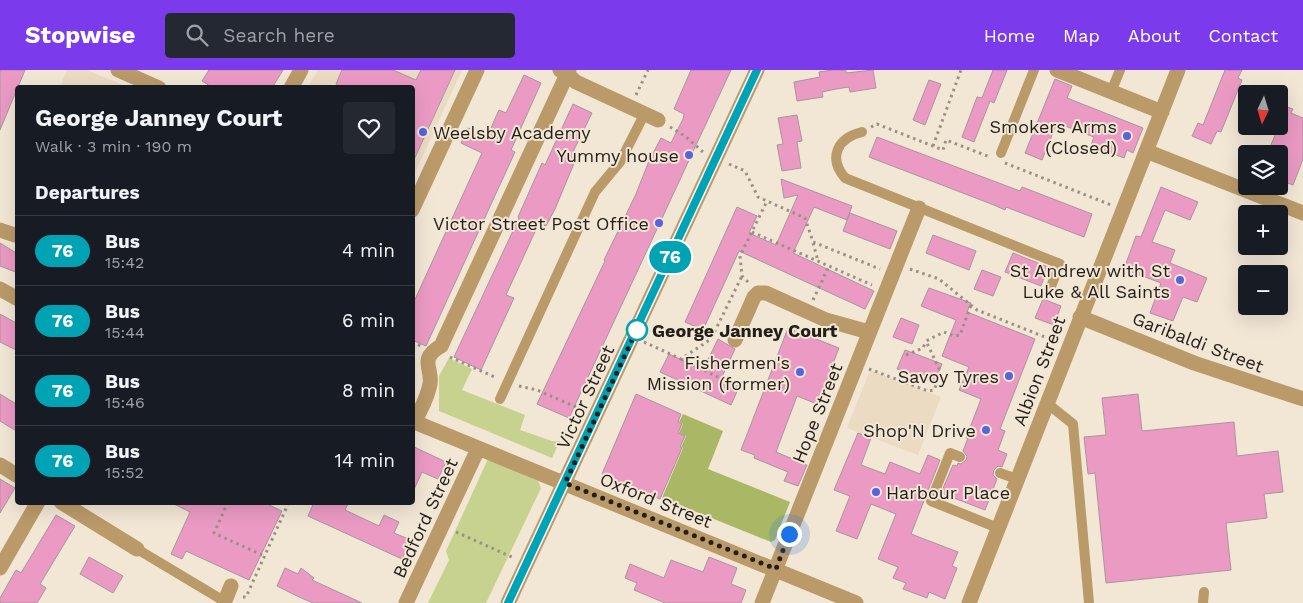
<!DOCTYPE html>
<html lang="en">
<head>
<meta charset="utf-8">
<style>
  :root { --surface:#171b24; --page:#242831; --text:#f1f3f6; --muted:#9ea1a6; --line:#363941; --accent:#7c3aed }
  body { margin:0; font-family:"Work Sans",sans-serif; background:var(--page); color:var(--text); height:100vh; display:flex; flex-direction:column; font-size:19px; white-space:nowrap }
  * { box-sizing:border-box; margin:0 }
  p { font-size:16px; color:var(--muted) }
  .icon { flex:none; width:28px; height:28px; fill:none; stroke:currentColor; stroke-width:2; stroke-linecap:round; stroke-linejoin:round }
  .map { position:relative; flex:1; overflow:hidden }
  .sheet { position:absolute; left:15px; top:15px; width:400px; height:420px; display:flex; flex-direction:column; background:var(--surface); border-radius:5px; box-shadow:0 5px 20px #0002 }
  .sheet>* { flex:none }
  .badge { padding:0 10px; border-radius:16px; font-size:18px; line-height:32px }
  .needle { width:32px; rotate:184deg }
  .fabs { position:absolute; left:1238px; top:15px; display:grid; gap:10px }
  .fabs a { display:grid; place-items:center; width:50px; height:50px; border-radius:5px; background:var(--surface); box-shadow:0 5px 20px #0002; font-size:25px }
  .you { position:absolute; width:25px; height:25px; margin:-12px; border:4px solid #fff; border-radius:50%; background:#1a73e8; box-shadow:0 0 0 8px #1a73e833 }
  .map>.badge { position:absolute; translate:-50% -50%; box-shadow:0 0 0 2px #fff }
  h2 { padding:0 20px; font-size:19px; line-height:45px }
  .round { display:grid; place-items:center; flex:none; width:52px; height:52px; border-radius:5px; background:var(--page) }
  .summary { display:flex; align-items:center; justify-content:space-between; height:85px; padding:0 20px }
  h1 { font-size:24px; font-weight:700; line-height:38px }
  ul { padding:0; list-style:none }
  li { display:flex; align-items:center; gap:15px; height:70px; padding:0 20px; border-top:1px solid var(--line) }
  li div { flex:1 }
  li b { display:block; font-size:19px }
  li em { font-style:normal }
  li .badge { min-width:55px; font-weight:700; text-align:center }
  header { display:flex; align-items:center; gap:30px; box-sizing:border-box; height:70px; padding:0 25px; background:var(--accent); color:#fff }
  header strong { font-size:24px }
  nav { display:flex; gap:28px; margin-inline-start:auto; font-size:18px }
  .search { width:350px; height:45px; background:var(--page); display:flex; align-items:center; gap:12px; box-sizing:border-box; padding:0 18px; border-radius:5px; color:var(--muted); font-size:19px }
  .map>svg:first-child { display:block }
  .built { fill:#ecdbc3 }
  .green { fill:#c6d28e }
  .forest { fill:#aab865 }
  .building { fill:#eb9ac4; stroke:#a9959e }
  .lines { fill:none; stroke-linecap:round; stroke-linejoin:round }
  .path { stroke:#999185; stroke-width:3; stroke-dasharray:2.5 4; stroke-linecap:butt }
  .lane { stroke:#ba9a69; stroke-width:10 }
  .street { stroke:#ba9a69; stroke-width:15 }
  .line-casing { stroke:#fff; stroke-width:11 }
  .line { stroke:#00a3b4; stroke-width:8 }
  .walk { stroke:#221e18; stroke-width:5; stroke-dasharray:0 9 }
  .poi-dot { fill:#5764db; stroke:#f2e6d5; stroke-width:2 }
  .stop-dot { fill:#fff; stroke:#00a3b4; stroke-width:2.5 }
  .labels { text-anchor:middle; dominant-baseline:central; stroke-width:4; stroke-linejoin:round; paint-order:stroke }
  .poi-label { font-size:18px; fill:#221e18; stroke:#f2e6d5; text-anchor:end }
  .stop-label { font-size:18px; font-weight:bold; fill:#221e18; stroke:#f2e6d5; text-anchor:start }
  .street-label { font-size:18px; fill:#221e18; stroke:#f2e6d5 }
</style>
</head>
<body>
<header>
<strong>Stopwise</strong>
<div class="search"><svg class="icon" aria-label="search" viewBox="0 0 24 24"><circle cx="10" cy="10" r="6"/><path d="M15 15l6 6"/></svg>Search here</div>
<nav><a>Home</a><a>Map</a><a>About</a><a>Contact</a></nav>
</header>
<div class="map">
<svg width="1303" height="533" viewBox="0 0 1303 533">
  <rect width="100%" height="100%" fill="#f2e6d5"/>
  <path class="built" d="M67 0H87L128 17H60Z
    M318 0H462L413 107 412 18H307Z
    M870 300 941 327 918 385 847 358Z"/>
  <path class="green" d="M449 288 472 299 462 320 525 345 520 360 552 371H560L552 388 439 341V306Z
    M488 389 538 411 541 418 486 533H428L449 490 446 481Z"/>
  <path class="forest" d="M683 344 723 361 708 399 790 432 775 470 771 472 662 428 683 378 681 377 686 366 679 363 683 354 679 352Z"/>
  <path class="building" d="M0 0H25L0 60Z
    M209 0H283L272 18H213L202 11Z
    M342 0H393L416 10 421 0H455L412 94V18H343L336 14Z
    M691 0H731L569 348 537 334 605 191 604 190 636 124 649 91 661 68 671 73 683 49 684 44 674 39Z
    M833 0H846V3L873 0 876 18 850 22 849 17 836 19 822 22 823 27 797 31 794 12 820 7 819 2Z
    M993 0H1007L994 33 990 31 974 72 962 67 977 27 982 28Z
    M1225 0H1242L1238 8 1242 10 1221 62 1217 61 1211 74 1192 66 1198 53 1203 55Z
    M524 5 541 13 511 80 515 82 426 276 412 270V236L482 83 461 73 468 58 487 67 499 40 506 43Z
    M1055 9 1072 16 1067 28 1143 58 1133 83 1127 80 1124 88 1091 75 1094 67 1057 53 1042 90 1025 83Z
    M929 10 941 14 925 55 913 50Z
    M573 34 592 43 573 82 578 84 555 139 546 156 539 153 506 225 514 228 481 300 454 287 519 148 518 147 542 93 545 95Z
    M1279 34 1293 39 1291 43 1303 48V89L1293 115 1279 110V84H1267L1279 56Z
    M797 45 802 71 797 72 801 98 782 101 777 75 783 74 778 48Z
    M877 67 1020 121 1022 117 1092 144 1084 167 1006 137 1005 140 994 135 869 87Z
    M781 109 852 136 847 150 814 137 793 183 874 221 865 239 739 181 703 260 685 252 737 137 757 146 749 163 776 175 798 125 784 128Z
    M1161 117 1198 132 1190 150 1165 140 1152 172 1175 180 1170 193 1207 208 1197 232 1183 227 1173 251 1150 243 1161 213 1124 199 1136 166 1141 167Z
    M850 143 897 161 890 179 843 161Z
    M933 165 976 181 969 200 926 183Z
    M0 173 18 184V203L0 196Z
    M1013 183 1048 197 1041 216 1005 202Z
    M982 200 1001 207 993 226 974 219Z
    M929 218 971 233 967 242 1035 269 1000 359 1005 361 998 380 1007 384 1002 397 998 396 994 400 993 405 997 409 985 440 941 423 953 395 957 396 958 393 961 394 966 390 967 386 963 381 968 368H966L981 329 959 320 969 297 942 286 956 250 921 236Z
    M1043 229 1061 236 1054 255 1035 248Z
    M0 244 18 254V281L0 272Z
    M901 248 919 255 912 274 893 267Z
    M788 258 839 278 817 334 797 326 776 382 807 395 798 416 784 411 788 402 754 388 755 385 741 380Z
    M718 269 735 279 721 309 739 317 731 335 660 302 669 284 703 300Z
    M905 280 942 294 934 313 897 299Z
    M0 324 18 335V362L0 351Z
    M636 324 681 344 678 352 682 354 678 363 685 366 680 377 682 378 660 429 602 404Z
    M1138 324 1142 361 1234 352 1237 386 1278 381 1283 422 1264 424 1267 448 1226 453 1231 500 1106 513 1095 403 1088 404 1084 367 1106 365 1102 328Z
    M858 363 871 368 861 395 885 404 890 392 920 404 928 385 940 390 911 464 958 482 952 496 957 498 945 529 929 522 927 528 903 519 906 513 893 508 898 497 878 489 896 444 871 434 857 469 836 461 850 426 834 420Z
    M412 376 446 392 438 409 422 402 412 424Z
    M0 409 15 418 0 443Z
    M170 432H263L282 441 249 510 186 481 182 489 171 484 190 442Z
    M314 432H349L345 440 379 456 384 445 399 452 394 463 411 470 402 489 308 446Z
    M56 445 75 456 40 514 46 518 37 533H0V528L16 500 21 503Z
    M89 487 123 506 113 523 80 504Z
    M709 487 737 498 731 514 746 520 741 533H665L634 520 637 513 625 508 630 494 664 508 671 490 703 502Z
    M285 498 298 504 301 498 314 508 312 510 362 533H313L297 526 277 516Z"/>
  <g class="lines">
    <path class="path" d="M636 25 648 0
      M670 57 685 66 703 82
      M871 57 877 54 943 80 946 70 990 87
      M933 76 961 0
      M1005 93 1111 135
      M729 94 745 101 758 127 805 148 813 172 880 199
      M752 162 872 215
      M813 173 818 191
      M910 199 939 209 977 240 1055 271
      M748 212 742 206 740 186 767 131
      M813 230 829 196
      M412 272 421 276
      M644 272 681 289 711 269 742 206
      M906 285 923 278 926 271
      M450 287 497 308
      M681 289 724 310
      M869 299 928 321 934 320 941 303 926 271 944 262 954 266 960 265 971 235
      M519 316 537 320 583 340
      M228 432 214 463 264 486
      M456 462 514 488
      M243 527H246L289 432"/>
    <path class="lane" d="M1111 22 1120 0
      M862 62C837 68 828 88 845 108L1060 194 1050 219
      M1001 83 1034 0
      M500 329 595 122 620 92 645 43
      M1048 334 1073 354 1089 533
      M960 387 950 383 931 431 998 458
      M1000 403 1017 409
      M137 479 224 531
      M1203 533 1204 522"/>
    <path class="street" d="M118 0 159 18
      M560 0 567 4 576 12 658 50
      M1057 0 1162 42
      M291 18 301 0
      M1146 81 1303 143
      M412 140 477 0
      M0 160 18 166
      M0 219 18 229
      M1080 247 1194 293 1303 329
      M735 270 754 227 758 223H766L826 250 869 262
      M412 351 856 533
      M415 352C420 340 428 327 430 314 433 299 418 289 441 276L569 0
      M0 395 18 406
      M61 432 137 479
      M0 498 38 432
      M224 533 231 516
      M406 533 478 379
      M508 533 757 0
      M762 533 919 138
      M969 533 1178 0"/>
  </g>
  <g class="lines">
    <defs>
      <path id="line" d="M508 533 757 0"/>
    </defs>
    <use href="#line" class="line-casing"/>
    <use href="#line" class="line"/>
    <path class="walk" d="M637 260 640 253 565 413 776 499 789 464"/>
  </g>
  <g class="poi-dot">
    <circle cx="423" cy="62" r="5"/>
    <circle cx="1127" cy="66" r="5"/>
    <circle cx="689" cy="85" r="5"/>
    <circle cx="659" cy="153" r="5"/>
    <circle cx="1180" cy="210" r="5"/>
    <circle cx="800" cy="302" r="5"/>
    <circle cx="1009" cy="306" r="5"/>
    <circle cx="986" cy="360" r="5"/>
    <circle cx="876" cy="422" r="5"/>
  </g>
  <circle class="stop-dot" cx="637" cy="260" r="10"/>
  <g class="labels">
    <g class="poi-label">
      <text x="1117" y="56">Smokers Arms<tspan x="1117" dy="21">(Closed)</tspan></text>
      <text x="433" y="62" text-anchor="start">Weelsby Academy</text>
      <text x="679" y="85">Yummy house</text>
      <text x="649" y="153">Victor Street Post Office</text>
      <text x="1170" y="200">St Andrew with St<tspan x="1170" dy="21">Luke &amp; All Saints</tspan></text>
      <text x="790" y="292">Fishermen's<tspan x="790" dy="21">Mission (former)</tspan></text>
      <text x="999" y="306">Savoy Tyres</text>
      <text x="976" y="360">Shop'N Drive</text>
      <text x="886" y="422" text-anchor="start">Harbour Place</text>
    </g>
    <g class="stop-label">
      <text x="652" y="260">George Janney Court</text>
    </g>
    <g class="street-label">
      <text transform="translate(1198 272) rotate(21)">Garibaldi Street</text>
      <text transform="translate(1039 301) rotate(-69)">Albion Street</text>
      <text transform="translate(585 327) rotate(-65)">Victor Street</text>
      <text transform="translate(817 343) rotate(-68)">Hope Street</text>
      <text transform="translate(656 430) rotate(22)">Oxford Street</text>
      <text transform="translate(425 448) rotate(-65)">Bedford Street</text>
    </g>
  </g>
</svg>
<div class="fabs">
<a><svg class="needle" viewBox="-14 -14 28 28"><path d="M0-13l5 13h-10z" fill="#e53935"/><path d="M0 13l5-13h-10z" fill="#9ea1a6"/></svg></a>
<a><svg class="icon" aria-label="layers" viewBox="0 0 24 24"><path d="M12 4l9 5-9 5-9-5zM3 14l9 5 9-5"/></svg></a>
<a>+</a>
<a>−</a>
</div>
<div class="you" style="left:789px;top:464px"></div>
<b class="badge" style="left:670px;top:187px;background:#00a3b4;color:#fff">76</b>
<section class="sheet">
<div class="summary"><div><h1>George Janney Court</h1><p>Walk · 3 min · 190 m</p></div><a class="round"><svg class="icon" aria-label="heart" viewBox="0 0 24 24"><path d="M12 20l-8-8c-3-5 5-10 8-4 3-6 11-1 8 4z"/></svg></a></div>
<h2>Departures</h2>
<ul>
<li><span class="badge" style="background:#00a3b4;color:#fff">76</span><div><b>Bus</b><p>15:42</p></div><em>4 min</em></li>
<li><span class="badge" style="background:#00a3b4;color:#fff">76</span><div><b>Bus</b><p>15:44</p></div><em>6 min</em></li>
<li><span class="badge" style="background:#00a3b4;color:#fff">76</span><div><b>Bus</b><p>15:46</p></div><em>8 min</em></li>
<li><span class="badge" style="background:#00a3b4;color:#fff">76</span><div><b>Bus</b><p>15:52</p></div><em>14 min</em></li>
</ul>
</section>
</div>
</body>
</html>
